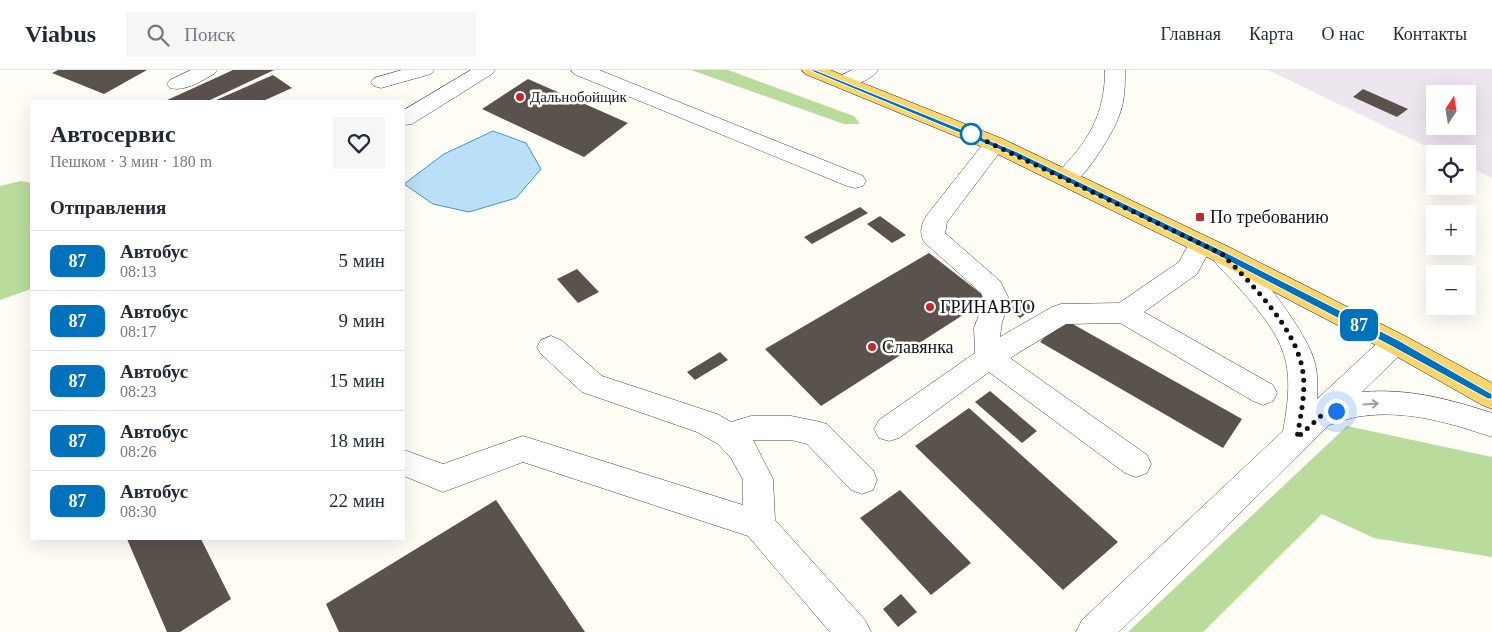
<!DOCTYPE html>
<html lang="ru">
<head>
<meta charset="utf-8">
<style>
  :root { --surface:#fff; --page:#f6f6f7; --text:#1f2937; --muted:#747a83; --line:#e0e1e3 }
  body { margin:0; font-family:Georgia,serif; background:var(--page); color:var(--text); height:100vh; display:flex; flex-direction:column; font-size:19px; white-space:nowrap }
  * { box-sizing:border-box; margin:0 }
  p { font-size:16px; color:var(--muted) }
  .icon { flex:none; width:28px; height:28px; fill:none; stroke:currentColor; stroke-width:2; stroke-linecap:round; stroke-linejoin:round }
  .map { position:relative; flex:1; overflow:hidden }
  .details { position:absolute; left:30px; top:30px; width:375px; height:440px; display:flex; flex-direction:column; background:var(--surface); border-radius:0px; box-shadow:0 5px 20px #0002 }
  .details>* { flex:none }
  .badge { padding:0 10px; border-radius:8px; font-size:18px; line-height:32px }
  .needle { width:32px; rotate:12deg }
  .fabs { position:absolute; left:1426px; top:15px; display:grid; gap:10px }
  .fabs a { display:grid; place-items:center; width:50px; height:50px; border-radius:0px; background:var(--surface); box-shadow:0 5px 20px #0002; font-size:25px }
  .you { position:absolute; width:25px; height:25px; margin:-12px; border:4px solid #fff; border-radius:50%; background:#1a73e8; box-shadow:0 0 0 8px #1a73e833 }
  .map>.badge { position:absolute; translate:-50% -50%; box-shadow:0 0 0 2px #fff }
  h2 { padding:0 20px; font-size:19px; line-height:45px }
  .round { display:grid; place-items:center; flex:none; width:52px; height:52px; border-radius:0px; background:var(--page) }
  .overview { display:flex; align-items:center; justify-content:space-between; height:85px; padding:0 20px }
  h1 { font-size:24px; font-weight:700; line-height:38px }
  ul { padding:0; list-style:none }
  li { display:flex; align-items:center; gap:15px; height:60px; padding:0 20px; border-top:1px solid var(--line) }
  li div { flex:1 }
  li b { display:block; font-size:19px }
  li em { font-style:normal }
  li .badge { min-width:55px; font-weight:700; text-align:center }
  header { display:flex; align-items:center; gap:30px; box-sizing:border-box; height:70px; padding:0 25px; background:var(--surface); border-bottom:1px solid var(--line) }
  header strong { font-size:24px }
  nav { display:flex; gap:28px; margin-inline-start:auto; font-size:18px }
  .search { width:350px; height:45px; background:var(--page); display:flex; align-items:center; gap:12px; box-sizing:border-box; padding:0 18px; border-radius:0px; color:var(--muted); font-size:19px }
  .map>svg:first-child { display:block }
  .industrial { fill:#eee6ef; fill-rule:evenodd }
  .forest { fill:#b9dc9c }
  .water { fill:#b9e0f7; stroke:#3f96cf }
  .building { fill:#5a524d }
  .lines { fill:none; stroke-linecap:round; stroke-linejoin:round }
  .minor-casing { stroke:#444; stroke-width:1 }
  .major-casing { stroke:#222; stroke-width:1 }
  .minor { fill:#fff; fill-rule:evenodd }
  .major { fill:#f9d66b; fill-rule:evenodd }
  .oneway { stroke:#a0a0a0 }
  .line { fill:#0072bc; stroke:#fff }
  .walk { stroke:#111; stroke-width:5; stroke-dasharray:0 9 }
  .poi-dot { fill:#c4262e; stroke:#fff; stroke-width:2 }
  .stop-dot { fill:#fff; stroke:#0072bc; stroke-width:2.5 }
  .labels { text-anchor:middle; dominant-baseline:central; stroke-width:5; stroke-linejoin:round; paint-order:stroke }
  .far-poi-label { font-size:15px; fill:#111; stroke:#fff; text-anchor:start }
  .poi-label { font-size:18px; fill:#111; stroke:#fff; text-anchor:start }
</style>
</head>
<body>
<header>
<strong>Viabus</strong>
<div class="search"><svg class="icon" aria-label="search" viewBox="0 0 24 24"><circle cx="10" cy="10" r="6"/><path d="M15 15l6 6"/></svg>Поиск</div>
<nav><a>Главная</a><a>Карта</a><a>О нас</a><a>Контакты</a></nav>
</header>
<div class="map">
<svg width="1492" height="562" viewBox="0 0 1492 562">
  <rect width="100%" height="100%" fill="#fffdf5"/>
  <path class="industrial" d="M1268 0H1492V108L1468 96V84H1442ZM1435 24H1468V56H1435Z"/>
  <path class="forest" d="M691 0H728L854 46 860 54H844Z
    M21 111 31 113V219L0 230V116Z
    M1347 356 1492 387V487L1374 468 1322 444 1203 562H1128Z"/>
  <path class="water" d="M493 61 526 73 541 99 516 128 469 142 433 134 404 114 444 84Z"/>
  <path class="building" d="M58 0H147L104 24 52 3Z
    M233 0H274L208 31H165Z
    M273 5 292 18 263 31H214Z
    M528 9 628 53 584 87 482 39Z
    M1363 19 1408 39 1397 47 1353 27Z
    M860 137 868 143 812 174 804 167Z
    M880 146 906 165 892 173 867 154Z
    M929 183 988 229 821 336 765 279Z
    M577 199 599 222 578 233 557 209Z
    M1022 230 1034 238 1020 248 1009 239Z
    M1062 248 1242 349 1223 378 1040 272Z
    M720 282 728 290 695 310 687 302Z
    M990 321 1037 361 1022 373 975 332Z
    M969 338 1118 472 1063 520 915 376Z
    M900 420 971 493 931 525 860 448Z
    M496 430 585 562H339L326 534Z
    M127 469H201L231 529 180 562H167Z
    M901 524 917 542 898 557 883 539Z"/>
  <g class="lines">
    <defs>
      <path id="minor" d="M191 0H217L214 4C201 11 185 22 170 18L167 14 170 10Z
        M402 0H434L431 4 381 18 374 16 371 12 374 8Z
        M471 0H495L492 4 412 54 404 55V40Z
        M571 0H599L863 106 866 111 863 116 855 118 847 116 574 4Z
        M852 0H878C871 11 848 19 836 16L833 12 836 8Z
        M1105 0H1125C1125 16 1125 31 1119 46 1114 61 1086 107 1073 113 1068 116 1063 115 1058 113L1055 108C1061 98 1070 90 1077 81 1097 56 1105 31 1105 0Z
        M995 67 1003 69 1006 74 947 152 945 163 1000 211 1010 231 1002 252 1000 267 1052 237 1061 234 1119 233 1179 192 1192 168 1201 165 1210 168 1213 174 1197 204 1144 242 1273 315 1277 323 1273 331 1263 335 1253 331 1120 253 1066 254 1010 288 1147 385 1151 394 1147 403 1136 407 1125 403 989 302 899 368 889 371 879 368 874 359 879 350 975 283 974 258 984 231 981 223 924 172C919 163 921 154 927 145L987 69Z
        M1222 175C1249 183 1304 259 1313 287 1318 301 1318 315 1317 329L1385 266 1395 262 1405 266 1409 273 1405 280 1362 322C1408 318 1449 329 1492 343V367C1450 353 1408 340 1363 346 1352 347 1340 352 1329 355L1119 562H1076L1082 550 1283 361C1296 292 1286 271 1240 219 1230 207 1217 197 1210 184L1213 178Z
        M551 266 561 270 602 306 717 344 731 352 751 346H791L816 351 827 354 873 400 877 410 873 420 862 424 851 420 807 374 791 370H753L773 409 775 450 865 550 871 562H830L748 466 523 392 443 422 404 406V380L443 394 523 366 743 435V410L731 388 718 374 697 362 582 322 541 284 537 277 541 270Z"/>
      <path id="major" d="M802 0H830L1003 69 1231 178 1405 266 1492 313V339L1482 335 1385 280 1213 190 987 79 805 4Z"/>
    </defs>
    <use href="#minor" class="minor-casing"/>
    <use href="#major" class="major-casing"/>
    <use href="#minor" class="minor"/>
    <use href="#major" class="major"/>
  </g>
  <defs><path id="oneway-shaft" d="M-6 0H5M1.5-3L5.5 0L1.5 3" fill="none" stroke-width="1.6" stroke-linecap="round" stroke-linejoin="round" transform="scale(1.25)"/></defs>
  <use class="oneway" href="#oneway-shaft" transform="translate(1371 334) rotate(-4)"/>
  <path class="line" d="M809 0H815L1015 81 1225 182 1398 270 1492 324V329H1488L1391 276 1219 186 1010 84Z"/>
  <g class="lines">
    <path class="walk" d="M971 64 1222 184C1251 213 1298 260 1303 303 1306 323 1300 348 1297 368L1323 344 1336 341"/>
  </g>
  <g class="poi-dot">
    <circle cx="520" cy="27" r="5"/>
    <rect x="1195" y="142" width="10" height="10" rx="2.5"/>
    <circle cx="930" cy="237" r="5"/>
    <circle cx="872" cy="277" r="5"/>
  </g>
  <circle class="stop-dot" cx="971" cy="64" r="10"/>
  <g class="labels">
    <g class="far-poi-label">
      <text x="530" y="27">Дальнобойщик</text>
    </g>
    <g class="poi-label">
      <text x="1210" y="147">По требованию</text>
      <text x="940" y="237">ГРИНАВТО</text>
      <text x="882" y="277">Славянка</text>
    </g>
  </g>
</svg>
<div class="fabs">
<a><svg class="needle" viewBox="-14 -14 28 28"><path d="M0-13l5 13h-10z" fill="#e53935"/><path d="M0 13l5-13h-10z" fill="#747a83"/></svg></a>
<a><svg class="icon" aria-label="locate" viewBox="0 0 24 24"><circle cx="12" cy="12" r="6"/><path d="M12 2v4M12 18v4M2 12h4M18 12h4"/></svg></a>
<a>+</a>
<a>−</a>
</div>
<div class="you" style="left:1336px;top:341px"></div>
<b class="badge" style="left:1359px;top:255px;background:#0072bc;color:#fff">87</b>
<section class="details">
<div class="overview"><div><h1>Автосервис</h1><p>Пешком · 3 мин · 180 m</p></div><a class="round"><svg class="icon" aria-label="heart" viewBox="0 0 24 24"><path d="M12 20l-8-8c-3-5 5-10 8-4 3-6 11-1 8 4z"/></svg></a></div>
<h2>Отправления</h2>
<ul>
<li><span class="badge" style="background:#0072bc;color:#fff">87</span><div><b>Автобус</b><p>08:13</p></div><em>5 мин</em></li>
<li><span class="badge" style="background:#0072bc;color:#fff">87</span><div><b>Автобус</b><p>08:17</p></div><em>9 мин</em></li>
<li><span class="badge" style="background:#0072bc;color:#fff">87</span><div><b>Автобус</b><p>08:23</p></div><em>15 мин</em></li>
<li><span class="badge" style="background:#0072bc;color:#fff">87</span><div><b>Автобус</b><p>08:26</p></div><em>18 мин</em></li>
<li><span class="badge" style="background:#0072bc;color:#fff">87</span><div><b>Автобус</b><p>08:30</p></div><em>22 мин</em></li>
</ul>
</section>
</div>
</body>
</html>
